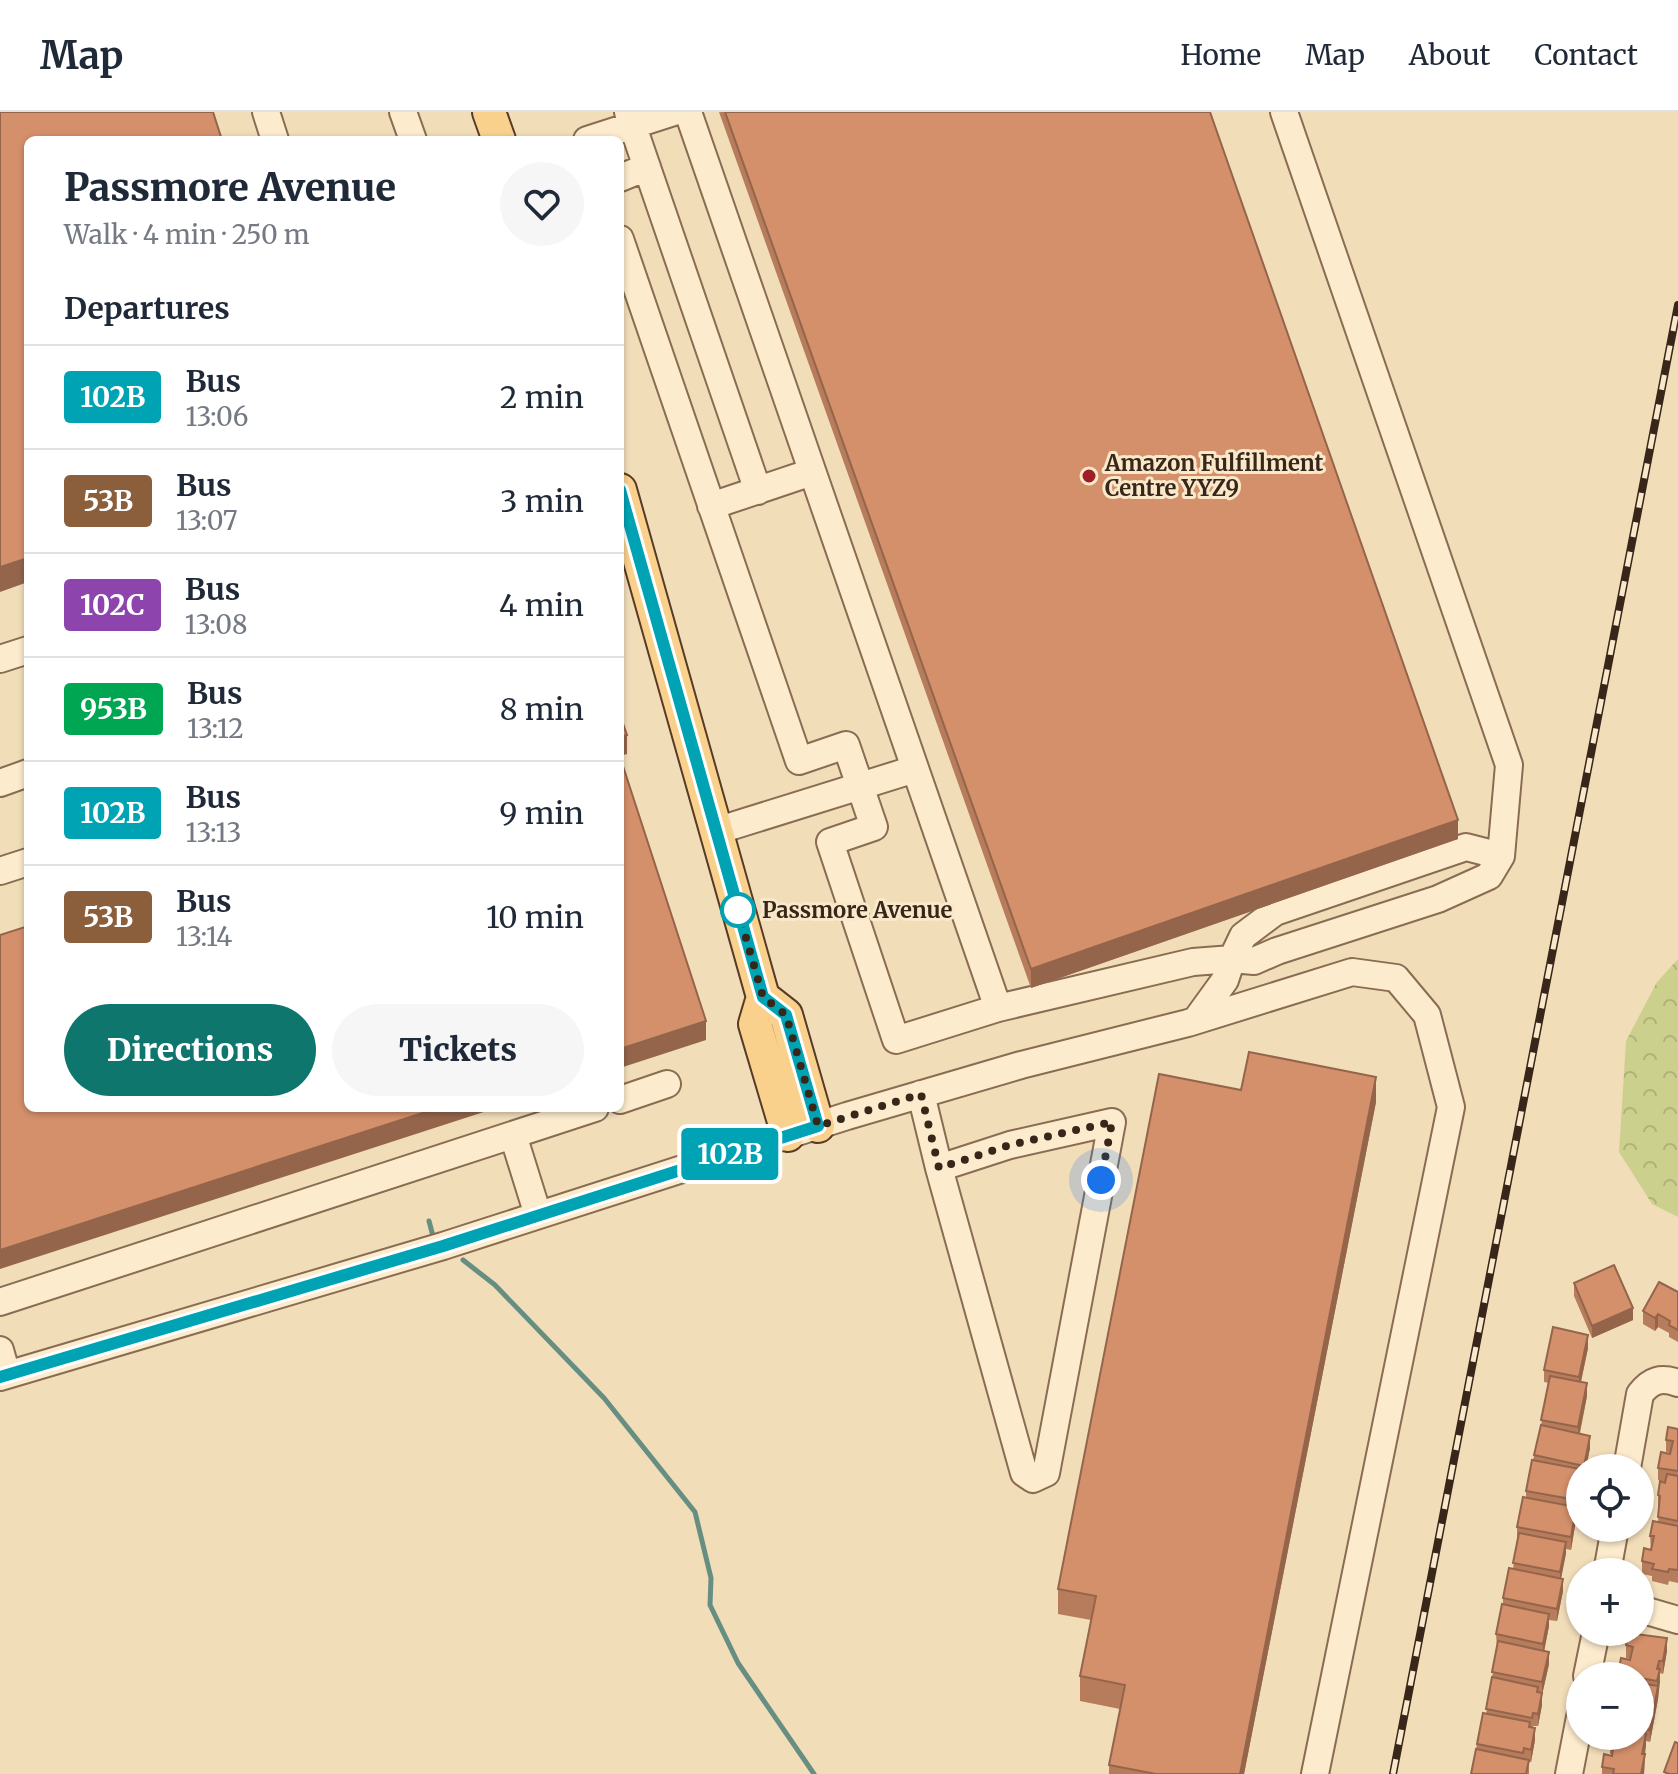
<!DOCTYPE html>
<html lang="en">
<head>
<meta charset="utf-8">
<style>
  :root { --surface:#fff; --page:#f6f6f7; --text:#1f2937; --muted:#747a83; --line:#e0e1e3; --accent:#0f766e }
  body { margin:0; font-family:Merriweather,serif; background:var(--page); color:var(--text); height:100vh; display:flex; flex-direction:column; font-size:30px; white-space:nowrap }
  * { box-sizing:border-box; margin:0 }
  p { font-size:26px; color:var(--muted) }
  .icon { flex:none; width:44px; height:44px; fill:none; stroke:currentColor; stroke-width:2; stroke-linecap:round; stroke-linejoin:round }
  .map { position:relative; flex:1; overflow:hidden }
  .panel { position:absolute; left:24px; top:24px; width:600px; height:976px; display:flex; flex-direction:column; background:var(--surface); border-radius:12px; box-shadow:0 2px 6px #0004 }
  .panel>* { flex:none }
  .badge { padding:0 16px; border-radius:6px; font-size:28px; line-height:52px }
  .fabs { position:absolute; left:1566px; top:1342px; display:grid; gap:16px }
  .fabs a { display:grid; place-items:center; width:88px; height:88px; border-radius:50%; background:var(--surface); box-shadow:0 2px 6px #0004; font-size:40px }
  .you { position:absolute; width:40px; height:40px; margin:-20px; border:6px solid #fff; border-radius:50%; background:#1a73e8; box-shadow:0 0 0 12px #1a73e833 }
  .map>.badge { position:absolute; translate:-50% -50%; box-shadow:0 0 0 4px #fff }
  h2 { padding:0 40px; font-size:30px; line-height:72px }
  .round { display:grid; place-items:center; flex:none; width:84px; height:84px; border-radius:42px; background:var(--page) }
  .headline { display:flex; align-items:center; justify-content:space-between; height:136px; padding:0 40px }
  h1 { font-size:38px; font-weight:800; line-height:60px }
  .action { display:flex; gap:16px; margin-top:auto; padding:16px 40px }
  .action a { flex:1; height:92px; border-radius:48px; background:var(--accent); color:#fff; font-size:32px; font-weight:800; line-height:92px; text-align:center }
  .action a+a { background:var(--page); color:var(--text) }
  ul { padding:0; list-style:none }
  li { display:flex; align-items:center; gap:24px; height:104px; padding:0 40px; border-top:2px solid var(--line) }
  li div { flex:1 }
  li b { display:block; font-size:30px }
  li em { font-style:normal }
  li .badge { min-width:88px; font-weight:700; text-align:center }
  header { display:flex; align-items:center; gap:48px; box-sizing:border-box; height:112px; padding:0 40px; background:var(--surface); border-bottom:2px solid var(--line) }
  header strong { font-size:38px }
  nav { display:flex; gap:44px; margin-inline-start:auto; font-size:28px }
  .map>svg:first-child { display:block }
  .forest { fill:url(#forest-crowns) }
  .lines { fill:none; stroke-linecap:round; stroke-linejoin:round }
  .stream { stroke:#668f82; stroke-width:5 }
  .minor-casing { stroke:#896c52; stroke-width:30 }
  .major-casing { stroke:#563b28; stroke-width:36 }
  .minor { stroke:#fcebcd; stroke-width:26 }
  .major { stroke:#fad18c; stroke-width:32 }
  .rail-casing { stroke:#372619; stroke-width:8 }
  .rail { stroke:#f9e8c9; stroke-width:5; stroke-dasharray:15; stroke-linecap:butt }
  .wall { fill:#b67c5c }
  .shaded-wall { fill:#94654b }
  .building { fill:#d4906b; stroke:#94654b; stroke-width:2 }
  .line-casing { stroke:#fff; stroke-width:18 }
  .line { stroke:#00a3b4; stroke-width:12 }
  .walk { stroke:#372619; stroke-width:8; stroke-dasharray:0 14.4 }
  .poi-dot { fill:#9e1d26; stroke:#f9e8c9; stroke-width:3 }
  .stop-dot { fill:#fff; stroke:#00a3b4; stroke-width:4 }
  .labels { text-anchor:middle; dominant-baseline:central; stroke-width:6; stroke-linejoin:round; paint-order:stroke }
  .poi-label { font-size:22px; font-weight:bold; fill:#372619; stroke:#f9e8c9; text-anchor:start }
  .stop-label { font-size:22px; font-weight:bold; fill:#372619; stroke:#f9e8c9; text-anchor:start }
</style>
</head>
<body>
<header>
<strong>Map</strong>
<nav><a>Home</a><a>Map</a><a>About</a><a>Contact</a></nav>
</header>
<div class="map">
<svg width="1678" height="1662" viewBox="0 0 1678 1662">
  <defs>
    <pattern id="forest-crowns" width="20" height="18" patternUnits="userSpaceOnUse" patternTransform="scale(2)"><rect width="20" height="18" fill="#ccd08d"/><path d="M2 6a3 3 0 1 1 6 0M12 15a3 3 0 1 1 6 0" fill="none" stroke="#b0b279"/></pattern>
  </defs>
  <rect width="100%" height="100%" fill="#f2ddb9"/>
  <path class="forest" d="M1678 847V1105L1652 1092 1619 1040 1626 929 1657 870Z"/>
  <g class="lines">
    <path class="stream" d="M429 1109 434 1128
      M463 1148 495 1173 604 1286 695 1400 711 1466 710 1493 738 1551 814 1662"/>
    <defs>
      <path id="minor" d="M266 0 275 28
        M403 0 413 28
        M628 0 758 379
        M688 0 998 896
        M587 28 674 0
        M620 66 647 55
        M620 127 799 649 846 633 874 715 830 730 896 928 998 896 1193 850 1232 847 1254 849 1277 839 1438 787 1489 764 1501 744 1509 653 1284 0
        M711 394 812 360
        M0 547 28 538
        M0 671 28 661
        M716 719 915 657
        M0 759 28 750
        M1196 908 1225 868 1232 847 1243 824 1275 800 1466 735 1501 744
        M921 982 939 1056 1024 1361 1033 1367 1046 1361 1112 1010 1010 1033 939 1056
        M620 988 667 972
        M513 1023 538 1103
        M0 1190 595 996
        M0 1238 7 1263
        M0 1265 443 1134 847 1004 1021 953 1188 911 1352 860 1396 866 1427 903 1451 995 1315 1662
        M1627 1356 1640 1282C1651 1268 1661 1265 1678 1271
        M1607 1460 1615 1416
        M1640 1497 1678 1508
        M1587 1564 1596 1520
        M1569 1662 1580 1605"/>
      <path id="major" d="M489 0 499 28
        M620 378 763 885 755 912 788 1023
        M763 885 786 903 818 1014"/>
    </defs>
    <use href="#minor" class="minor-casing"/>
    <use href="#major" class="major-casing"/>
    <use href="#minor" class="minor"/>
    <use href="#major" class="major"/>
    <defs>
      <path id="rail" d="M1393 1662 1678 193"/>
    </defs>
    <use href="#rail" class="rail-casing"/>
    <use href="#rail" class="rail"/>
  </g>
  <path class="wall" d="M719 0H1210L1458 727 1031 876Z
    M1241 978 1376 990 1244 1662H1109V1653L1120 1597 1080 1589V1564L1091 1508 1058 1502V1477Z
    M1574 1171 1633 1208 1592 1226 1574 1184Z
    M1678 1180V1230L1669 1225V1221L1658 1215 1655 1219 1643 1212V1199Z
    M1588 1236 1581 1270 1587 1284 1580 1321 1590 1336 1586 1356H1580V1387L1577 1401H1576V1408L1571 1438 1566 1437 1561 1466 1563 1479 1557 1509 1549 1508V1514L1544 1539 1549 1552 1542 1583V1593L1538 1614H1533V1615L1535 1628 1531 1650H1529V1662H1471L1477 1632 1486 1602 1497 1535 1496 1522 1503 1492V1486L1513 1457 1517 1428V1415L1526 1386V1379L1541 1313 1549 1271 1544 1270V1258Z
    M1678 1317V1471L1669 1469 1668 1473 1652 1469V1464L1642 1462V1449L1651 1438 1650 1424 1658 1410 1659 1396H1658V1383L1666 1370 1658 1368V1356L1671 1341 1666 1340V1328Z
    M1626 1533 1667 1539 1663 1562 1660 1561 1658 1587 1650 1630 1646 1629 1644 1662H1602V1655L1612 1644V1642H1610V1630L1640 1624V1564H1618V1562L1630 1548V1547L1626 1546Z"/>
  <path class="shaded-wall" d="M28 446V470L0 480V455Z
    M627 623V642L620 644V625Z
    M1458 708V727L1031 876V857Z
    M706 909V928L620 956V937Z
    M1376 965V990L1244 1662H1240Z
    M438 996H496L0 1157V1138Z
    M1633 1196V1208L1592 1226V1214Z
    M1658 1202V1215L1655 1219V1206Z
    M1588 1223V1236L1579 1278V1265Z
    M1587 1271V1284L1578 1328V1315Z
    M1590 1324V1336L1586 1356H1584Z
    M1580 1375V1387L1577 1401V1388Z
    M1576 1395V1408L1571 1438V1425Z
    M1566 1430V1442L1560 1472V1460Z
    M1563 1467V1479L1557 1509V1497Z
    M1549 1502V1514L1543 1545V1532Z
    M1667 1526V1539L1663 1562V1549Z
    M1549 1540V1552L1542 1583V1570Z
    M1659 1549 1660 1570 1658 1587 1650 1630V1618L1657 1578V1557Z
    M1542 1581V1593L1538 1614V1602Z
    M1535 1616V1628L1531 1650V1638Z
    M1646 1622V1634L1642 1654V1642Z
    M1645 1642 1644 1662H1641Z"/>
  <path class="building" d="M0 0H213L222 28H28V446L0 455Z
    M725 0H1210L1458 708 1031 857Z
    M620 603 627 623 620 625Z
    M620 645 706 909 620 937Z
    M28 814V996H438L0 1138V823Z
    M1249 940 1376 965 1240 1662H1156L1109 1653 1125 1573 1080 1564 1096 1484 1058 1477 1159 962 1241 978Z
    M1614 1153 1633 1196 1592 1214 1574 1171Z
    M1659 1170 1678 1180V1218L1669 1213 1670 1209 1658 1202 1655 1206 1643 1199Z
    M1553 1215 1588 1223 1579 1265 1544 1258Z
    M1550 1264 1587 1271 1578 1315 1541 1308Z
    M1541 1313 1590 1324 1584 1354 1534 1343Z
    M1668 1315 1678 1317V1359L1658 1356 1661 1340 1670 1342 1673 1329 1666 1328Z
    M1532 1348 1580 1357V1375L1577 1388 1526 1379Z
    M1667 1362 1678 1364V1409L1658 1405 1660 1384 1658 1383 1660 1369 1665 1371Z
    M1523 1385 1576 1395 1571 1425 1517 1415Z
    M1653 1409 1678 1414V1458L1669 1457 1668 1460 1652 1457 1654 1452 1642 1449 1644 1436 1651 1438 1654 1424H1650Z
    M1519 1421 1566 1430 1560 1460 1513 1451Z
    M1509 1456 1563 1467 1557 1497 1503 1486Z
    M1502 1492 1549 1502 1543 1532 1496 1522Z
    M1628 1521 1667 1526 1663 1549H1659L1657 1557H1660L1657 1569 1640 1566V1564L1618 1562 1621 1546 1630 1548 1633 1535 1626 1533Z
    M1498 1529 1549 1540 1542 1570 1492 1560Z
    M1492 1565 1538 1575 1537 1580 1542 1581 1538 1602 1533 1601 1532 1606 1486 1597Z
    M1640 1571 1658 1574 1650 1618 1640 1616Z
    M1483 1601 1530 1610 1529 1615 1535 1616 1531 1638 1524 1636 1523 1641 1477 1632Z
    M1640 1620 1646 1622 1642 1642H1645L1641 1662H1613L1614 1657 1602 1655 1604 1642 1612 1644 1614 1630H1610L1611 1624H1640Z
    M1675 1630 1678 1631V1662H1669L1664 1660Z
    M1476 1637 1529 1648 1526 1662H1471Z"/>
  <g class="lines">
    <defs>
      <path id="line" d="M0 1265 443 1134 818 1014 786 903 763 885 620 378"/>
    </defs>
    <use href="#line" class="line-casing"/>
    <use href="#line" class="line"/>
    <path class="walk" d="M738 798 763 885 786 903 818 1014 921 982 939 1056 1010 1033 1112 1010 1101 1068"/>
  </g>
  <circle class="poi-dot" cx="1089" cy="364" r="8"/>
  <circle class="stop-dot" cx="738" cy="798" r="16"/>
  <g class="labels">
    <g class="poi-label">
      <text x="1105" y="351">Amazon Fulfillment<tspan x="1105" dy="25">Centre YYZ9</tspan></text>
    </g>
    <g class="stop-label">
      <text x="762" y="798">Passmore Avenue</text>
    </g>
  </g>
</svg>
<div class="fabs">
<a><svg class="icon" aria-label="locate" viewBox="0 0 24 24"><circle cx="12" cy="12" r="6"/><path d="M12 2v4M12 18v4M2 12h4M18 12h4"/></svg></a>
<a>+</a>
<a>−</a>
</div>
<div class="you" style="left:1101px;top:1068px"></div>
<b class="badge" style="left:730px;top:1042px;background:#00a3b4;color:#fff">102B</b>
<section class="panel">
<div class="headline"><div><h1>Passmore Avenue</h1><p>Walk · 4 min · 250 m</p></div><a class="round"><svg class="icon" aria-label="heart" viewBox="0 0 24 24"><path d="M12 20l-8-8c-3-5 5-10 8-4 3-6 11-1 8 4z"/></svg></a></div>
<h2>Departures</h2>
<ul>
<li><span class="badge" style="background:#00a3b4;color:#fff">102B</span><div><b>Bus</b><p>13:06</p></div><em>2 min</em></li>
<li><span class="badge" style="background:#8b5e3c;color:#fff">53B</span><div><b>Bus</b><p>13:07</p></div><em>3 min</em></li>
<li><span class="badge" style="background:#8e44ad;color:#fff">102C</span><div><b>Bus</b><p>13:08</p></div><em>4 min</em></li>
<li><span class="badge" style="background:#00a651;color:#fff">953B</span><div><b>Bus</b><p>13:12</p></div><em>8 min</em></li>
<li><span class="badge" style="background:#00a3b4;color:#fff">102B</span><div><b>Bus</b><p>13:13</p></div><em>9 min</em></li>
<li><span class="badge" style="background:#8b5e3c;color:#fff">53B</span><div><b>Bus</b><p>13:14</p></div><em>10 min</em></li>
</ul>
<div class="action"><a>Directions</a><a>Tickets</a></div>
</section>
</div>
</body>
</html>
